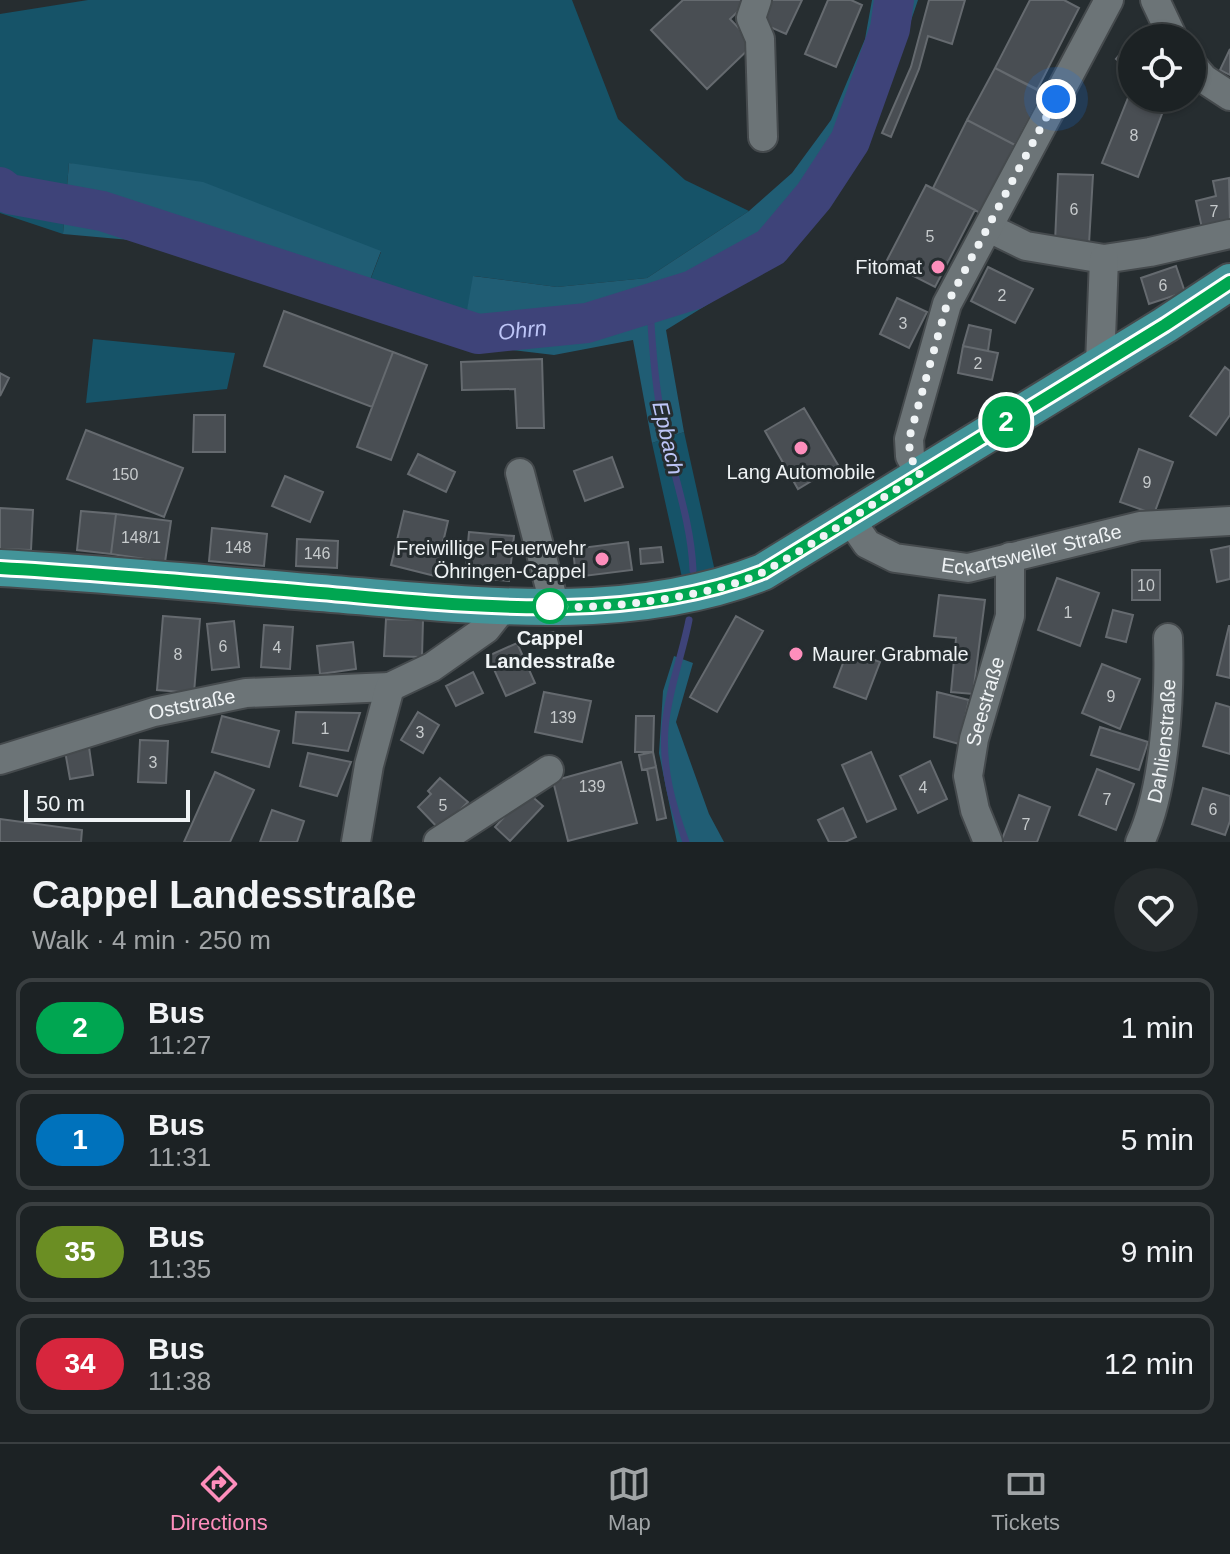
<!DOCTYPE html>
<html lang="en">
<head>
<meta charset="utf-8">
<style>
  :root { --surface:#1c2224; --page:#252a2c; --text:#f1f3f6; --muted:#a0a4a6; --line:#3a3f41; --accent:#fe8ebc }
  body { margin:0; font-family:Arial,sans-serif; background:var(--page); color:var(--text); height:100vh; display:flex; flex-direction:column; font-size:30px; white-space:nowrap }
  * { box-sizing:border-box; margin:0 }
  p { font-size:26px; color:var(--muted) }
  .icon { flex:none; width:44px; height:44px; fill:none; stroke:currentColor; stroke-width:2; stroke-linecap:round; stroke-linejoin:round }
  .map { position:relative; height:842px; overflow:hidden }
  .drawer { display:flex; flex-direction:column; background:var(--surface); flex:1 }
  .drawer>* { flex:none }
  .badge { padding:0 16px; border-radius:26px; font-size:28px; line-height:52px }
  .buttons { position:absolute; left:1118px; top:24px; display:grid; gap:16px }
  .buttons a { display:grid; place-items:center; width:88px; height:88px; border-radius:50%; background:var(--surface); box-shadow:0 2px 6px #0004,0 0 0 2px var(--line); font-size:40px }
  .scale { position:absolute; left:24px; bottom:20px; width:166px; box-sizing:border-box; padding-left:8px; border:4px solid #eff3f5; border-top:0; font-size:22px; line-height:28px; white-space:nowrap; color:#eff3f5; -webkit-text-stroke:6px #262d30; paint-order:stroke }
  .you { position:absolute; width:40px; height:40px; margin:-20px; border:6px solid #fff; border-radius:50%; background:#1a73e8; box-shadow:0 0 0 12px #1a73e833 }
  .map>.badge { position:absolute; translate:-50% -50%; box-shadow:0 0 0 4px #fff }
  .round { display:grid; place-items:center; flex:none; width:84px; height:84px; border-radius:42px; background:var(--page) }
  .head { display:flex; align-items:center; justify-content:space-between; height:136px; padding:0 32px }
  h1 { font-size:38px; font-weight:700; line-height:60px }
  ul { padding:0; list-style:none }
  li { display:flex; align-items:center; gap:24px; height:100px; margin:0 16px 12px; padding:0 16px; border:4px solid var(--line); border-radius:16px }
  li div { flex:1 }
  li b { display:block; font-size:30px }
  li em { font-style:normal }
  li .badge { min-width:88px; font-weight:700; text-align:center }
  .tab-bar { display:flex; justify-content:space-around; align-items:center; height:112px; border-top:2px solid var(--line); background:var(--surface); font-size:22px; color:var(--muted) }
  .tab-bar a { display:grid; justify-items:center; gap:4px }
  .tab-bar .selected { color:var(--accent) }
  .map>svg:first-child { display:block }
  .green { fill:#165368 }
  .forest { fill:#205d74 }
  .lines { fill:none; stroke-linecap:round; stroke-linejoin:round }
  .stream { stroke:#3e4379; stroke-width:7 }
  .river { stroke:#3e4379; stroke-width:40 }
  .building { fill:#494e53; stroke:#656a6f; stroke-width:2 }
  .minor-casing { stroke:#454a4d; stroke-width:32 }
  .major-casing { stroke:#454a4d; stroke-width:40 }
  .minor { stroke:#6c7477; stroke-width:28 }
  .major { stroke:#439499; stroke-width:36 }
  .line-casing { stroke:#fff; stroke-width:18 }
  .line { stroke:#00a651; stroke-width:12 }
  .walk { stroke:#eff3f5; stroke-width:8; stroke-dasharray:0 14.4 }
  .poi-dot { fill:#fe8ebc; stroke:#262d30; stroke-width:3 }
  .stop-dot { fill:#fff; stroke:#00a651; stroke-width:4 }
  .labels { text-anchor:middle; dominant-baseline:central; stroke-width:6; stroke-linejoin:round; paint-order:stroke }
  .number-label { font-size:16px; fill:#c6cacc }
  .poi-label { font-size:20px; fill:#eff3f5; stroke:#262d30; text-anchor:end }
  .street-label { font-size:20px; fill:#eff3f5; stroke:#262d30 }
  .stop-label { font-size:20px; font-weight:bold; fill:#eff3f5; stroke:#262d30 }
  .water-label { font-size:22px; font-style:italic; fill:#bdc5f7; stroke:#262d30 }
</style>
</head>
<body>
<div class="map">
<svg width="1230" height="842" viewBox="0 0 1230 842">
  <rect width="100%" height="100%" fill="#262d30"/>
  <path class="green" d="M88 0H572L618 119 685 180 749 211 647 278 557 287 474 276 461 344 359 309 381 252 69 163 63 234 0 213V14Z
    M93 339 235 353 227 389 86 403Z
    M684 432 716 576 683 582 652 443Z"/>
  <path class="forest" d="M872 0H918L884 100 835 195 778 261 666 330 684 432 652 443 633 340 554 355 461 344 473 276 557 287 647 278 749 211 792 173 831 120 865 39Z
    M69 163 203 182 381 251 359 309 130 240 63 234Z
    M674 656 693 663 676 722 709 814 724 842H677L659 753 663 691Z"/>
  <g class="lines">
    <path class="stream" d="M650 305C652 348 655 388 664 430 674 477 691 521 693 570
      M686 842C672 805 662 768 665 728 668 691 682 656 689 620"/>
    <path class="river" id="s1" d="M0 187 9 194 102 211 478 334 587 323 693 290 771 247 814 196 850 141 890 29 894 0"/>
  </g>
  <path class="building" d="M683 0H750L730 19 754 44 707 89 651 30Z
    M769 0H802L786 34 759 22Z
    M828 0H851L862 5 836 67 805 54Z
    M929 0H965L952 44 928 36 919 69 891 137 882 133 911 67Z
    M1030 0H1064L1079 8 1037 90 995 68Z
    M1143 28 1155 38H1134Z
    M1132 40V73L1116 59Z
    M1230 49V75L1220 70Z
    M995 68 1043 92 1015 145 967 120Z
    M1130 93 1132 98H1144L1165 106 1138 177 1102 163Z
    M967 120 1015 145 980 213 933 188Z
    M1058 174 1093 175 1089 244 1055 242Z
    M1229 178 1230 222 1202 228 1196 201 1216 196 1213 181Z
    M926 185 975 210 935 287 886 262Z
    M1176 266 1185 292 1149 304 1141 278Z
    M988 267 1033 289 1015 323 971 301Z
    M897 298 927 312 909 348 880 334Z
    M284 311 393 352 372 407 264 366Z
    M969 325 991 330 988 351 963 346Z
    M963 346 998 353 992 380 958 373Z
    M393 352 427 365 391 460 357 447Z
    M542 359 544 428H517L515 389 462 390 461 362Z
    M1225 367 1230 371V415L1216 435 1190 416Z
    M0 373 9 378 0 396Z
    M804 408 838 465 798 489 765 431Z
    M194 415H225V452H193Z
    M86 430 183 468 164 517 67 479Z
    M1139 449 1173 462 1154 514 1120 502Z
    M418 454 455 472 446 492 408 474Z
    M612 457 623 487 585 501 574 471Z
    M285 476 323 492 310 522 272 506Z
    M0 508 33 510 31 550 0 549Z
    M81 511 116 514 111 554 77 550Z
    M404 511 448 521 435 576 391 565Z
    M116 514 171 521 165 562 111 554Z
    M212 528 267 534 264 566 209 561Z
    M469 532 514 536 509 581 465 577Z
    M297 539 338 541 337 568 296 566Z
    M628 542 632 570 576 577 573 549Z
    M1230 546V579L1217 582 1211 550Z
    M661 547 663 562 641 564 640 549Z
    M1132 570H1160V600H1132Z
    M1057 578 1099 593 1080 646 1038 630Z
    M939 595 985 600 973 694 951 692 956 638 934 636Z
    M1113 610 1133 615 1126 642 1106 637Z
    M163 616 200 619 194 693 157 690Z
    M736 616 763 631 717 712 690 697Z
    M386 619 423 620 422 657 384 656Z
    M234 621 239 667 212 670 207 624Z
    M264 625 293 627 290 669 261 667Z
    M1229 626H1230V678L1217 675Z
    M555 632 556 642 539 643V633Z
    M353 642 356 669 320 674 317 646Z
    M517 643 535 683 506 696 488 656Z
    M848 650 880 662 866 699 834 687Z
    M1102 664 1140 679 1120 729 1082 713Z
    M473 672 483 693 456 706 446 686Z
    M544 692 591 701 582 742 535 732Z
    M937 692 969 700 959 744 934 737Z
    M1216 703 1230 707V754L1203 746Z
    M296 712 360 713 348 751 293 743Z
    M418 712 439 725 423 753 401 740Z
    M222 716 279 731 269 767 212 752Z
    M636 716H654L653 752H635Z
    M1100 727 1148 742 1139 770 1091 755Z
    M140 740 168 741 166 783 138 782Z
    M89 747 93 775 70 779 65 751Z
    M653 752 656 767 642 770 639 755Z
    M871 752 896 809 867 822 842 765Z
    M308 753 351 762 337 796 300 786Z
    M930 761 947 799 918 813 900 776Z
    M621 762 637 823 568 841 553 781Z
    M656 767 666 818 657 820 647 769Z
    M1097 769 1134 784 1116 830 1079 815Z
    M215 772 254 790 230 842H184Z
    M440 778 468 802 440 830 418 807 431 794 428 791Z
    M1203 788 1230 796V821L1225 835 1192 824Z
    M527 792 543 806 510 841 495 827Z
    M1019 795 1050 807 1037 842H1001Z
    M843 808 856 837 845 842H829L818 820Z
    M272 810 304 821 297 842H260Z
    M0 819 82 830 81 842H0Z"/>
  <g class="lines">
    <defs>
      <g id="minor">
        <path d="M757 0 751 18 760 39 763 137"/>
        <path d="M1155 0 1173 38"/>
        <path d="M1192 65 1204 79 1230 96"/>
        <path d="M989 228 1026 246 1104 259 1150 252 1230 234"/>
        <path d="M1100 364 1104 259"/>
        <path d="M520 473 555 607"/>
        <path d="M920 475 910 456 909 439 947 304 1109 0"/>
        <path id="s2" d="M849 518 867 544 895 558 968 568 1140 526 1230 521"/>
        <path id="s3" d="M0 760 154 712 246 693 390 687"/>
        <path d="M356 842 369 765 390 687 432 667 486 629 505 605"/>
        <path d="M438 842 549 770"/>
        <path id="s4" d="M988 842 975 810 968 776 974 739 1010 616V557"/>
        <path id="s5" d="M1140 842C1165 790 1170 697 1168 638"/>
      </g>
      <path id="major" d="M0 568C111 574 221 585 332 594 473 605 628 625 763 572L1165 325 1230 282"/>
    </defs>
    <use href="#minor" class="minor-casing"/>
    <use href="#major" class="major-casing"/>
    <use href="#minor" class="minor"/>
    <use href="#major" class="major"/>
  </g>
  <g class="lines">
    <defs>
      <path id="line" d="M0 568C107 574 213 584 320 593 463 605 626 626 763 572L1165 325 1230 282"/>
    </defs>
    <use href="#line" class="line-casing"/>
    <use href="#line" class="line"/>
    <path class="walk" d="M550 606C602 611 719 596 765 571 818 542 868 506 920 475L910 456 909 439 947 304 1056 99"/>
  </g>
  <g class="poi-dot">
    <circle cx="938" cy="267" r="8"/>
    <circle cx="801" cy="448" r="8"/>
    <circle cx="602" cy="559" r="8"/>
    <circle cx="796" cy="654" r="8"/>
  </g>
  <circle class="stop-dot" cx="550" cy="606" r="16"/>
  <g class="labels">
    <g class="number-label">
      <text x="1134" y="135">8</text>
      <text x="1074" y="209">6</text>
      <text x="1214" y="211">7</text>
      <text x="930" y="236">5</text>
      <text x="1163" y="285">6</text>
      <text x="1002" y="295">2</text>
      <text x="903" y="323">3</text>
      <text x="978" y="363">2</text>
      <text x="125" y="474">150</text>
      <text x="1147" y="482">9</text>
      <text x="141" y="537">148/1</text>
      <text x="238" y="547">148</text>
      <text x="317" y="553">146</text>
      <text x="1146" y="585">10</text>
      <text x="1068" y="612">1</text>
      <text x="223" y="646">6</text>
      <text x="277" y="647">4</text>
      <text x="178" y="654">8</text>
      <text x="1111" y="696">9</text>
      <text x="563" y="717">139</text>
      <text x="325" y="728">1</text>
      <text x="420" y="732">3</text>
      <text x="153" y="762">3</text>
      <text x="592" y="786">139</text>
      <text x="923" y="787">4</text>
      <text x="1107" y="799">7</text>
      <text x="443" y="805">5</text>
      <text x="1213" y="809">6</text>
      <text x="1026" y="824">7</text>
    </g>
    <g class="poi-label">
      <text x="922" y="267">Fitomat</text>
      <text x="801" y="472" text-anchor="middle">Lang Automobile</text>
      <text x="586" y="548">Freiwillige Feuerwehr<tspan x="586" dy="23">Öhringen-Cappel</tspan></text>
      <text x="812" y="654" text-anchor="start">Maurer Grabmale</text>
    </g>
    <g class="street-label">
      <text stroke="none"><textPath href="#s2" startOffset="202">Eckartsweiler Straße</textPath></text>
      <text stroke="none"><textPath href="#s4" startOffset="146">Seestraße</textPath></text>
      <text stroke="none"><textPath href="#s3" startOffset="200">Oststraße</textPath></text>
      <text stroke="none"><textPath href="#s5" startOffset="104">Dahlienstraße</textPath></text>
    </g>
    <g class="stop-label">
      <text x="550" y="638">Cappel<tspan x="550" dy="23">Landesstraße</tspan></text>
    </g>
    <g class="water-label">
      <text stroke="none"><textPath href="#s1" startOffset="546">Ohrn</textPath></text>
      <text transform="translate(668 438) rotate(77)">Epbach</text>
    </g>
  </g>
</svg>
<div class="buttons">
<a><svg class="icon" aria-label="locate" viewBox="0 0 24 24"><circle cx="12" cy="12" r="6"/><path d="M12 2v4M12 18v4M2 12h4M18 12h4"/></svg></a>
</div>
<div class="scale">50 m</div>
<div class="you" style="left:1056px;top:99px"></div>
<b class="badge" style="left:1006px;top:422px;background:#00a651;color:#fff">2</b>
</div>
<section class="drawer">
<div class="head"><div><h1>Cappel Landesstraße</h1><p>Walk · 4 min · 250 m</p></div><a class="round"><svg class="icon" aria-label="heart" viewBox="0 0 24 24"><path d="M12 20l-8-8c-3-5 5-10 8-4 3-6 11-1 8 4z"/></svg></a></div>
<ul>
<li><span class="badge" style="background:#00a651;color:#fff">2</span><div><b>Bus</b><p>11:27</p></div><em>1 min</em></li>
<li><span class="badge" style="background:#0072bc;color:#fff">1</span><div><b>Bus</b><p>11:31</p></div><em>5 min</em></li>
<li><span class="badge" style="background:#6b8e23;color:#fff">35</span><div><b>Bus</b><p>11:35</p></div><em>9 min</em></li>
<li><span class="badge" style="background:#d7263d;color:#fff">34</span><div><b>Bus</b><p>11:38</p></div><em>12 min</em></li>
</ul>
</section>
<nav class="tab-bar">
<a class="selected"><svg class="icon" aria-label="directions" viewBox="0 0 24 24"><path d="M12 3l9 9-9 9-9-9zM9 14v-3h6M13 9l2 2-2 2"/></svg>Directions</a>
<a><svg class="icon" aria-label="map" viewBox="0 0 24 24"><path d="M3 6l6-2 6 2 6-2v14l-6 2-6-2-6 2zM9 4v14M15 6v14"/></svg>Map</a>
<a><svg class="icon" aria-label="tickets" viewBox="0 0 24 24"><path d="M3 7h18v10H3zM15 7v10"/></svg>Tickets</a>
</nav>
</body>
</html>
